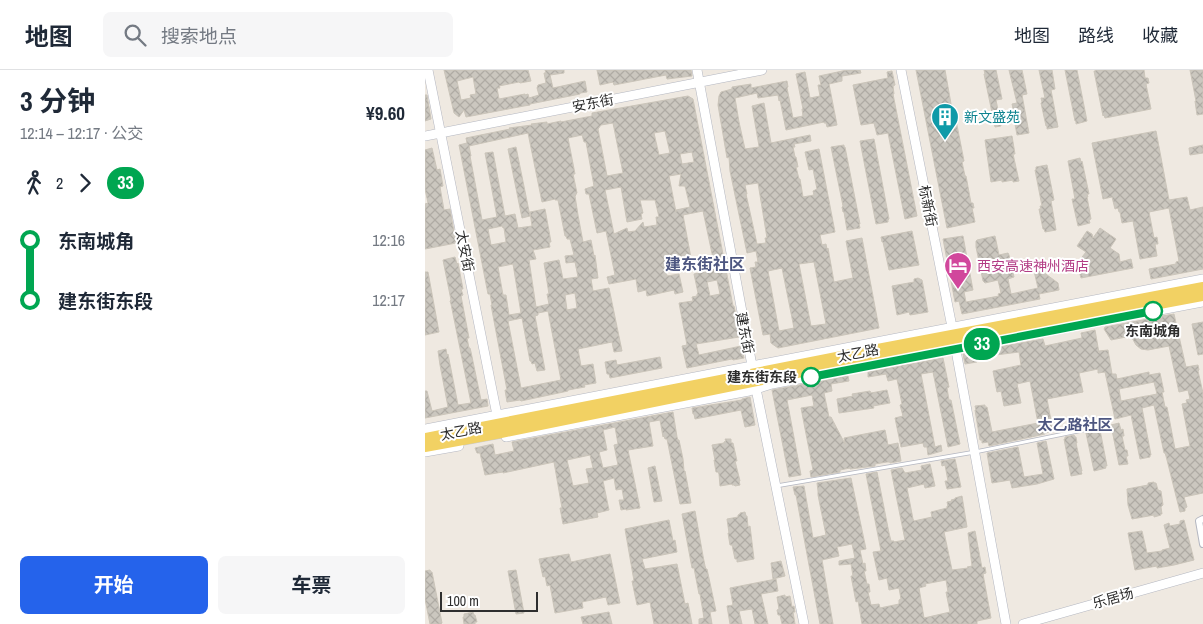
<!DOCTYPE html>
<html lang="zh">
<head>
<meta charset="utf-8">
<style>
  :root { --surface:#fff; --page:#f6f6f7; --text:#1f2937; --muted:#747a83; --line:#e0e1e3; --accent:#2563eb }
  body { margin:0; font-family:"Archivo Narrow","Noto Sans SC",sans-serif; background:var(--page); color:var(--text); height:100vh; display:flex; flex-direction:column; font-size:19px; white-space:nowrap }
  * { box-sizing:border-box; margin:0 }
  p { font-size:16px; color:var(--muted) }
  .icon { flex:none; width:28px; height:28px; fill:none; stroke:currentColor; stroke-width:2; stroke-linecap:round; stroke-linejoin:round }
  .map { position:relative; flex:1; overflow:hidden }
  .side { display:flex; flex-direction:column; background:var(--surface); width:425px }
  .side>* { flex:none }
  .badge { padding:0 10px; border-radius:16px; font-size:18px; line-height:32px }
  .scale { position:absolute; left:15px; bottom:12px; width:98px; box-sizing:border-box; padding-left:5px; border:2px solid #2e2e2e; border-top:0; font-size:14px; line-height:18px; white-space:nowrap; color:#2e2e2e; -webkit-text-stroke:4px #fff; paint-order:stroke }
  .map>.badge { position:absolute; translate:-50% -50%; box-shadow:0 0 0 2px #fff }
  .legs { display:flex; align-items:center; gap:8px; height:55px; padding:0 20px; font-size:16px }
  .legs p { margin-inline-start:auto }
  .summary { display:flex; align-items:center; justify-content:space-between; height:85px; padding:0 20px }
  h1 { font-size:28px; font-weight:700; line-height:38px }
  .button { display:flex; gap:10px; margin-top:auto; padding:10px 20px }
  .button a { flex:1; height:58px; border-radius:8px; background:var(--accent); color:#fff; font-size:20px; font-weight:700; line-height:58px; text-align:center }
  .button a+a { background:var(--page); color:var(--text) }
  ul { padding:0 20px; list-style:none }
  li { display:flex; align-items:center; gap:18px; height:60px; font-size:19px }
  li i { display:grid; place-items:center; width:8px; height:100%; margin:0 6px; background:currentColor }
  li i::after { content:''; width:12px; height:12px; margin:-6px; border:4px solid; border-radius:50%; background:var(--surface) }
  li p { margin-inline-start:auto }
  li:first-child i { background:linear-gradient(#0000 50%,currentColor 0) }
  li:last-child i { background:linear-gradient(currentColor 50%,#0000 0) }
  header { display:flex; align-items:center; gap:30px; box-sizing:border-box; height:70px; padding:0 25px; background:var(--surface); border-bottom:1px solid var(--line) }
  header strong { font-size:24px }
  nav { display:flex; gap:28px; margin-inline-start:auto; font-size:18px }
  .search { width:350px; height:45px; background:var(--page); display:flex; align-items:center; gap:12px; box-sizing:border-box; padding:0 18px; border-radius:8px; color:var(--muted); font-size:19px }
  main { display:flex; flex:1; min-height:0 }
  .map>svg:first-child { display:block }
  .building { fill:url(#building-cross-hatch); stroke:#cbc5ba; fill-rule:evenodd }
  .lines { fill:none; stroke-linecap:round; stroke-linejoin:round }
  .lane-casing { stroke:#b4b7c1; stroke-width:4.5 }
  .street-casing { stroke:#b4b7c1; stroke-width:8 }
  .secondary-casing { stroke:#b4b7c1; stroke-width:10 }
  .primary-casing { stroke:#c9c9c9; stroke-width:11 }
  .lane { stroke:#fff; stroke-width:3 }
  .street { stroke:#fff; stroke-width:6 }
  .secondary { stroke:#fff; stroke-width:9 }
  .primary { stroke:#f2d163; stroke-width:10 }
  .line-1-casing { stroke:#fff; stroke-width:11 }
  .line-1 { stroke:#00a651; stroke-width:8 }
  .stop-1-dot { fill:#fff; stroke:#00a651; stroke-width:2.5 }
  .labels { text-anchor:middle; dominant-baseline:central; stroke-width:4; stroke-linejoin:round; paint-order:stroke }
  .street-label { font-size:14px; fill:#2e2e2e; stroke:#fff }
  .culture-label { font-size:14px; fill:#0d838f; stroke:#fff; text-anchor:start }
  .hotel-label { font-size:14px; fill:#b23c85; stroke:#fff; text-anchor:start }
  .stop-label { font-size:14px; font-weight:bold; fill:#2e2e2e; stroke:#fff }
  .neighbourhood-label { font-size:15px; font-weight:bold; fill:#4d5680; stroke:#fff }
  .quarter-label { font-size:16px; font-weight:bold; fill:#4d5680; stroke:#fff }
</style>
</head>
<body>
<header>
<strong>地图</strong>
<div class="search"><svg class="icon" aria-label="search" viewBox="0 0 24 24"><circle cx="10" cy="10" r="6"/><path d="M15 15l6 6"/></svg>搜索地点</div>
<nav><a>地图</a><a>路线</a><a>收藏</a></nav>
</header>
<main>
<section class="side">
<div class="summary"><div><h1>3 分钟</h1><p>12:14 – 12:17 · 公交</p></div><b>¥9.60</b></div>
<div class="legs"><svg class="icon" aria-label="walk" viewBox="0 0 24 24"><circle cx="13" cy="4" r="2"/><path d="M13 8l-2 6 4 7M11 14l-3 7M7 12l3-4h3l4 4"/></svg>2<svg class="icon" aria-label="forward" viewBox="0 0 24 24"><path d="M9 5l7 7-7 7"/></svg><b class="badge" style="background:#00a651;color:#fff">33</b></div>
<ul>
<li><i style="color:#00a651"></i><b>东南城角</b><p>12:16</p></li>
<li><i style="color:#00a651"></i><b>建东街东段</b><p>12:17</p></li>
</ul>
<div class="button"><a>开始</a><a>车票</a></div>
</section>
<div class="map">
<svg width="778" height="554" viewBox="0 0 778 554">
  <defs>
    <pattern id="building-cross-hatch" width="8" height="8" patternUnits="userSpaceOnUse" patternTransform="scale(1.25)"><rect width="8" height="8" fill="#cbc7bf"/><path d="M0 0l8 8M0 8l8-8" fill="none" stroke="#afaba4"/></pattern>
  </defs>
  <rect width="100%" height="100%" fill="#efe9e1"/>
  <path class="building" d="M19 0H103L106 11 95 13 94 12 74 16 75 18H72L74 29 100 24V25L103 24 104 28 114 25 112 18 113 15 121 13 119 3H121L120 0H139V3L125 5 128 18 160 11 162 22 155 23V24L105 34V35L99 36 41 47 39 40 34 47 29 43ZM48 7 51 24 45 25 46 28 36 30 32 11Z
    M172 0H266L267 6 242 9 241 5 189 15 188 12 175 15Z
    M422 0H435L436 3 417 6V11L404 14 412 55 402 57 401 53H399V52L361 60 355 30 354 31 353 25 333 28 332 23 310 28 314 52 320 79 334 77V76L327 36 339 33 346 73 385 65 386 71 369 74 370 77H368L370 87H371L373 97H371L374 109H375L378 127 389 125 388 121 392 119 388 99 384 100 380 82 394 79 410 162 395 165 397 175 401 174 402 179 403 178 409 212 428 208 421 171 437 168 454 258 353 278 346 273 345 264 338 265 325 198 331 197 330 192H333L331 181 322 183 305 101 304 87 302 88 301 82 293 35 294 26 296 22 307 19V17L326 14V18L362 11 363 17 362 18 368 48 378 46 377 39H378L371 4 380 2 385 28 395 26 393 15H396L394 6ZM333 113 342 168H340L341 173 332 174 321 124H322L320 115ZM389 192 401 254 386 256 374 194ZM357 198 369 258 354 261 343 201Z
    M491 0H520L528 45V46L530 45 539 91 537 92 540 106H541L546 133H548L549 138H547L550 152 522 158Z
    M559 0H571L577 29 571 30 576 56 570 57 559 4H560Z
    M584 0H597L602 24 597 25 604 63 592 65 587 38H588L587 34 592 33Z
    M614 0H627L630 19 626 20 633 57 622 59V56H621L616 33 617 32 616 28H620Z
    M640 0H652L662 51 651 54V51H650Z
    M670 0H719L720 8H723L724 13 721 14 726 39 680 48 679 45 678 46 669 1H671Z
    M765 0H778V44L772 45 770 31H771Z
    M467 1 470 15 468 16 469 24H468L492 146 480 149 463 63 452 65 449 53 436 55 428 15 463 8 462 2Z
    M0 25H2L6 49 0 51Z
    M263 26 268 29 308 236H309L312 249H311L314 267 271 274 274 285 316 276 319 288 308 290 307 289 262 298 257 276 262 275 254 233 268 231 267 227 272 226V224L273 223 269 204 287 200 285 194 289 193 278 141 258 145 266 188 252 191V193L241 195 240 197 242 206 254 204 258 222 250 224 249 220 222 226 221 220 213 222 211 209 184 214 182 207 190 205 181 161 172 163 164 124H161L160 119 169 116 161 72H159L157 65 143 68 150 104H148L152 123 151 124V125L150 126 153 145 158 172 166 170 169 186 170 185 173 208 166 209 168 221 184 218 197 281 189 282 187 272 153 279 156 296 168 294 171 313 159 315 160 317 143 320V321L96 331 95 330 82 332 80 320H82L66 235H67L65 224H63L34 75 42 73 41 68 85 59 84 58 107 55 106 54 122 52V54L136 51V52L167 46V43ZM188 53 198 103 182 106 173 59 176 55ZM240 61 245 83 234 85 229 63ZM103 63 117 132 130 129V130H133L140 166H141L142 169H145L149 185 140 186 141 193 150 192 153 207 138 209 134 190 119 193 124 224H122L124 234 111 237 104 190 111 189 108 180 125 177 124 172H126L120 139 105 142 107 156 93 158 90 144 80 146 68 82 60 83 72 147 57 150 45 86H46L44 76ZM267 82 269 92 257 94 255 84ZM256 104 254 116H260L265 137 251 140V142L244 106ZM196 117 202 152 217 149 216 144 218 143 215 130H230L234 147H231L232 155 219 157 218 152 210 161 203 162 202 158 189 164 180 120ZM77 156 78 158H79L81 172 66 175 63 159ZM88 194 96 243 84 245 81 225H78L73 197ZM292 210 295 224 285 226 282 212ZM150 223 152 238 142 240 140 225ZM123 241 136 310 96 318 83 251 97 248 105 291H106L107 294 110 293 112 301 120 300 110 246 113 245V243Z
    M731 61 744 130 762 127 765 140 778 137V199L726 209 724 199 751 194V192L754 191 744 138 724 142 729 168 732 167 733 174H730L732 186 715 189 708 151 697 153 695 142H694L693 138 690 139 687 127 678 129 667 73Z
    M587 66 590 84H588L594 111 588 112V110L577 112V110L566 112 560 70Z
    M449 69 464 149 463 150V152L451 154 435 71Z
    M419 75V77H420L435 154H434L435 158 422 160 419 142H418L417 137 418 136 406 77Z
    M778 75V83L765 85 764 78Z
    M91 77 105 146 97 148 83 79Z
    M7 78 12 100 15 99 18 116 15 117 19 140 25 139 31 173 0 179V134L3 133 0 119V80Z
    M655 88 656 92 657 91 664 124H662L663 127H662L666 149 664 150 665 153 653 156 647 129H650L643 91Z
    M622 95 629 130 626 131 631 160 620 162 619 159H618L614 139H616L615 136H617L610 100H611V97Z
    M675 158 691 169 685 178 694 184 695 192 706 189 708 198 656 208 653 197 660 195 654 191 661 182 652 176 662 161 667 164 668 168Z
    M487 161 494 195 464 200 458 172H457L456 167Z
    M538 166 548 220 539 222 541 232 574 226 573 224 576 223 573 210 560 213 558 211 551 177V171L552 170 570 166 574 185 583 183 584 185 589 207 583 209 586 224 613 218 609 201 617 199 618 202 633 213 634 220 614 224 615 229 537 244 534 231 530 232 518 169Z
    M30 187 32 194 33 193 38 219H36L38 225 36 226 44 268H42L44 278H45L46 282 56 330 62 329 63 336 0 348V321H2L7 341 23 337 15 295 13 281 21 279 22 285 23 284 33 335 46 333 26 234 25 231 26 230 18 190Z
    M0 202H3L14 262 0 265Z
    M493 208 497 210 503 242 485 245 484 242 472 245 467 216 489 212V209Z
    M749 244 760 293 761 297 773 295 774 300 773 301 778 323V423L759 427 762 437 760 438V441L755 442 741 386 740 383H739L729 335 717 338 726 385H725V387L715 389 706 345 690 349 680 302 673 303V299L654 303 658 322 622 329 628 361 620 363V364L564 376 563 372 557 373V370H555L550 340H551L550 336 560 335V337H562L567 362 613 353 605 311 592 314 596 333 579 336 576 321 572 322 568 301 596 295 594 282 563 286 562 279 618 269 620 276 657 268 656 263 670 260 674 283V281L683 280 687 304H691L692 309 724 302V305L735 303 739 322H737L740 337H742L750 379 765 376 757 334 762 333 761 330 765 329 763 320 754 322 744 276 723 280 716 279 711 275 706 266 686 270 679 259 680 257 723 249V251L737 248V246ZM729 312 732 324 722 326H721L696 331 694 319Z
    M778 252V284L773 285 767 254Z
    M550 282 552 292 540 294 538 284Z
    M235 287 237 298 185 308 184 304H182L180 292 191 290 192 295Z
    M518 288 524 317 522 318 524 330H526L535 374 523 377 508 302 496 304 510 377 516 375 517 381 503 385 502 377H499L498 373 476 377 470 348 478 346 475 335 477 334 472 309 463 311 461 304 443 307V302Z
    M423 306 424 311 406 314 407 321 399 323 404 347H406L420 374 419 368 460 360 463 375 473 373 476 391 465 393V392H462L450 394V396L425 399V398L415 400V402L386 407 385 401 388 400 376 338 389 336 387 325 362 330 376 405 364 407 347 320Z
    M462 320 465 333 448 336 449 338 414 343 412 329 428 326 427 324 445 321 446 323Z
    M325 327 330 355 320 357 316 340 270 349 269 344H268L267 338 317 330V329Z
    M248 342 252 367 253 370H254L258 389 259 401H260L266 433 255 434 242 369H240L239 366 238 367 235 350 224 352 228 376 203 380 215 438 201 440V439L196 440 194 430H199L197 419 191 420 189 408 178 411 184 440 172 443 173 447 138 454 135 438H137L129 392 78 403V402L60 405 55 383H52L50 378 68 374 70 385 89 381 87 372ZM190 357 193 374 189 375 193 395 178 398 174 382 182 380 178 360ZM165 385 168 398 161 399 164 413 148 416 142 390Z
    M694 353 696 360 698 359 699 366H697L700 380H702L703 386H701L703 394 694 395 686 355Z
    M675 360 682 396H680L681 398 669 401 661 363Z
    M649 365 650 367H651L652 373H651L657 401H656L657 404 646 406 639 369H640V367Z
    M300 369H306V373H308L312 391H310L315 411H314L315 415 310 416 309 415H307V414L295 416 294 404 293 402H291L289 390H290L287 375 299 373V372L301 371Z
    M621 371 629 409 612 414 587 418 585 410 567 413 562 383 593 377 599 407 618 404 612 373Z
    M530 389 536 417 522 419 520 411H523L520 395 517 396 516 391Z
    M505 394 510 416 500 418 499 414 482 418 488 449 489 451 507 447 506 442 522 438V436H523L522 432 527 431 526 430 530 429V428L537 426 542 457 519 462 527 500 543 498 542 497 547 496 543 463 550 461 557 498 560 497 561 503 558 504 566 548 552 551V554H437L433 531 431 532 426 506H428L426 494 414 495V491L430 488 427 474 412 477 414 486 397 490 408 554H395L371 425H370L368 417 379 416 388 468 401 465 393 425V421L392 413 426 408 441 479 435 480 438 494 440 493 441 501H439L442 514H444L445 522H443L446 535 454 534 455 538 474 534V530L476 529 474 518 464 520 462 508 454 510 448 482 456 481 441 404 452 402 464 463 466 471H469V472L480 470 466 400 477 398 480 403 497 400 496 396ZM521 510 523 522H521L525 542 499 548 494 518 501 516 500 514Z
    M230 396 237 431 229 432 223 398Z
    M729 412V413H731L733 420 736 421 738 435 736 437 737 444H735L736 445 729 447V445L707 449 703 435 702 419 723 415V413Z
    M270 441 278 486 280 496 281 499H282L291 541 285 542 287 554H274V549L279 548 275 524H274L269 498H267L257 444Z
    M320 442 321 446H322L323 457 325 456 329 489 312 492V489H310L307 475H305L303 463H304L302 449 313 447V445L315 444V443Z
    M244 450 248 471 250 470 252 482 217 489 220 499 252 494 260 534 263 533 267 554H229L225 532 212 535 207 511H209L200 459Z
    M759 450 769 490 749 495 732 498V496L710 500 703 463 717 461 722 483 737 481V480L745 478 739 455 744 453 745 456 755 454V451Z
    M144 484 146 492 185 484 195 533 183 535 181 527 157 532 158 538 130 543 125 515 122 516 120 506 118 507 114 489Z
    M356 491 360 506 348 509 346 493Z
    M5 500 6 502H7L17 553 16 554H5L0 529V501Z
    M91 500 99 543 91 544 83 501Z
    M351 509 353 521 336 524 343 554H330L327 539 314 541 317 554H305L302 536 308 535 305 518Z
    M360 525V527L365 526 367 537 369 536 370 542H368L370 554H357L355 545H353L352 540 354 539 352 527Z
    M48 542 49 545H50L52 552H50V554H39L38 547H39V544Z
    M184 542 187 554H158L156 547Z"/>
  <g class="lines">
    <defs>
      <path id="lane" d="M351 416 550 382 678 356"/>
      <path id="street" d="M778 449 774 451 778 474"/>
      <path id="secondary" d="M3 0 73 350
        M272 0 328 301
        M476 0 528 262
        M0 66 337 0
        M530 275 581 554
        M330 314 379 554
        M0 359 778 209
        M81 367 324 321 347 314 778 232
        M0 382 34 376
        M598 554 778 503"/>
      <path id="primary" d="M0 368 442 281 778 217
        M0 377 76 363 446 288 778 226"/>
    </defs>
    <use href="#lane" class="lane-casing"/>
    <use href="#street" class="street-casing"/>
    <use href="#secondary" class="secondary-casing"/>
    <use href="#primary" class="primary-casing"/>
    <use href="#lane" class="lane"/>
    <use href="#street" class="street"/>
    <use href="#secondary" class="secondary"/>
    <use href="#primary" class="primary"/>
  </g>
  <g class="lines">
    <defs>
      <path id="line-1" d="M386 307 728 241"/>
    </defs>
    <use href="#line-1" class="line-1-casing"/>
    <use href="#line-1" class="line-1"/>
  </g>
  <defs>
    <symbol id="building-pin" viewBox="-11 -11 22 30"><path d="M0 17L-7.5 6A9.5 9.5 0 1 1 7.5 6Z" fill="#0f9aa8" stroke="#fff"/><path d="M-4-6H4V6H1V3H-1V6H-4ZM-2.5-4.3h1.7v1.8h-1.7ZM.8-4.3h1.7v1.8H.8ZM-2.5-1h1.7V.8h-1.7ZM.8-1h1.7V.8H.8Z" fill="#fff"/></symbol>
    <symbol id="hotel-pin" viewBox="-11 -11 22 30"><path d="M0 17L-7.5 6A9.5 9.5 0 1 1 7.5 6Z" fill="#d1479c" stroke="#fff"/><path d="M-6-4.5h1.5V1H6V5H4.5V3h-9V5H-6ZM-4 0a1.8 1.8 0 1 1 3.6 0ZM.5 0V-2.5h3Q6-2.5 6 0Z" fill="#fff"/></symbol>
  </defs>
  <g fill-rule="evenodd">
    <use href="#building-pin" x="504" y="31" width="32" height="43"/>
    <use href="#hotel-pin" x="517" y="180" width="32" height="43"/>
  </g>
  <g class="stop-1-dot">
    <circle cx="728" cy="241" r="9"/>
    <circle cx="386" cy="307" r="9"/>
  </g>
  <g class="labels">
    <g class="street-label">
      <text transform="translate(168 33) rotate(-11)">安东街</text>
      <text transform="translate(503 136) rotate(79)">标新街</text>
      <text transform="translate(40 181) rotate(79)">太安街</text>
      <text transform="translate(320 263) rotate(79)">建东街</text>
      <text transform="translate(433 283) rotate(-11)">太乙路</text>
      <text transform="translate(36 361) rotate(-11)">太乙路</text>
      <text transform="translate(688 528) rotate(-16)">乐居场</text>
    </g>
    <g class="culture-label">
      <text x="539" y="47">新文盛苑</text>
    </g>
    <g class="hotel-label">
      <text x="552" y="196">西安高速神州酒店</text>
    </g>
    <g class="stop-label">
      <text x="728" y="261">东南城角</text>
      <text x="372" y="307" text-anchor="end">建东街东段</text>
    </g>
    <g class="neighbourhood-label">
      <text x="650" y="354">太乙路社区</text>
    </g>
    <g class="quarter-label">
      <text x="280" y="194">建东街社区</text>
    </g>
  </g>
</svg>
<div class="scale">100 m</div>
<b class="badge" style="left:557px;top:274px;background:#00a651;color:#fff">33</b>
</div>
</main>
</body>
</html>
